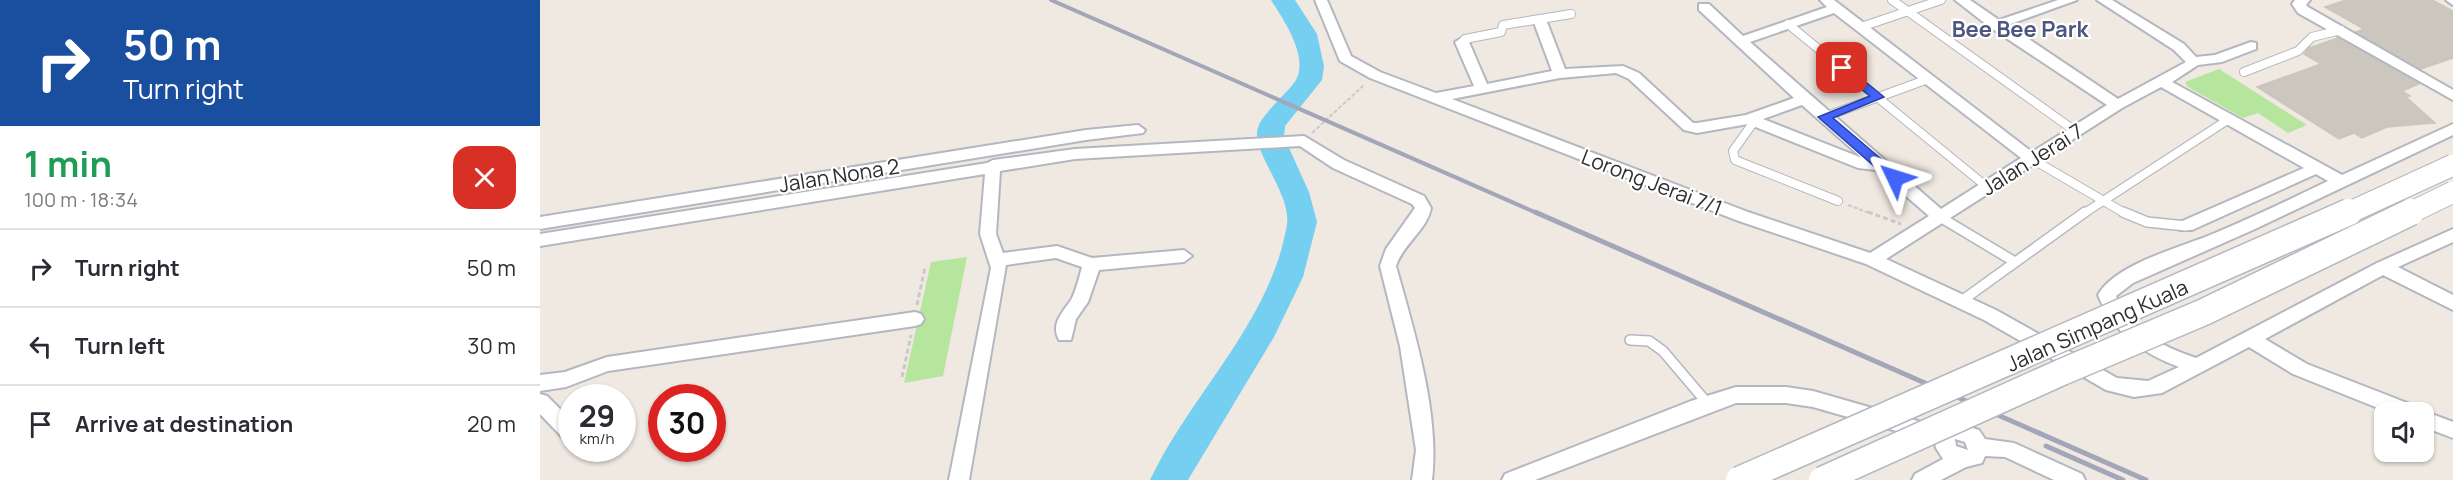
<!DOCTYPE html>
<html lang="en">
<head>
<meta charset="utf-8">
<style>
	:root { --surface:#fff; --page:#f7f7f7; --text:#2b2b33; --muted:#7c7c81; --line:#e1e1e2 }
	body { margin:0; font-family:Manrope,sans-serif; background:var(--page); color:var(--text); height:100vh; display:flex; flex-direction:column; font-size:22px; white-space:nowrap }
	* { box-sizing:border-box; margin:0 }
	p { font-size:20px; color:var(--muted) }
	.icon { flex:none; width:33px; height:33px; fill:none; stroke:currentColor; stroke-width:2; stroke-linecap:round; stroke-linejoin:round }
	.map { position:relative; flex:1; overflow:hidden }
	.details { display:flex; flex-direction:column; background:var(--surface); width:540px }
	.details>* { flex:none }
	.hud { background:#1a4fa0; color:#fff; overflow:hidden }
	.tools { position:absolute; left:1834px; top:402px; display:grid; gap:12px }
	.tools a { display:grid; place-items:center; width:60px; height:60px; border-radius:12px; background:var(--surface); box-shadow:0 2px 4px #0004; font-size:30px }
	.speed { position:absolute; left:18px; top:384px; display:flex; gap:12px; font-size:30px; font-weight:700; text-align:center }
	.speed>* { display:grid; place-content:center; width:78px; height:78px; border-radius:50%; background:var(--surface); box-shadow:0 2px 4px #0004; line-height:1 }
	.speed small { font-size:15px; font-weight:400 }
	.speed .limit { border:9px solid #d22; background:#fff; color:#111 }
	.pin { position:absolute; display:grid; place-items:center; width:51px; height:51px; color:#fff; margin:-26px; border-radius:12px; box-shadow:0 3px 9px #0006 }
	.me { position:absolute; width:66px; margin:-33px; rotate:311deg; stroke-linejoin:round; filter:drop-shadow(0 0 4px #0008) }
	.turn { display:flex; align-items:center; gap:21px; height:126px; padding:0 24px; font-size:27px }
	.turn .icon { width:78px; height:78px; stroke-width:2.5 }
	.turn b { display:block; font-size:42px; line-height:51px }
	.round { display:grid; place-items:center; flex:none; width:63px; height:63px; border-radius:18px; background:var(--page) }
	.overview { display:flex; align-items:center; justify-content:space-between; height:102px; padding:0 24px }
	h1 { font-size:36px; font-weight:700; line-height:45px; color:#1e9e55 }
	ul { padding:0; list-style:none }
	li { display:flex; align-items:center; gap:18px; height:78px; padding:0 24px; border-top:2px solid var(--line) }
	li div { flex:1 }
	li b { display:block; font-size:22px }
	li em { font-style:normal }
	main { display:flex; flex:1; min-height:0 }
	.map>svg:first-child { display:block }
	.green { fill:#b6e59e }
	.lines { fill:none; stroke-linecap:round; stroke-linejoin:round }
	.river { fill:#75cff0; fill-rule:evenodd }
	.building { fill:#cbc7bf; stroke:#cbc5ba; stroke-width:1.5 }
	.lane-far1-casing { stroke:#b4b7c1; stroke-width:10 }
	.lane-casing { stroke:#b4b7c1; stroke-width:12 }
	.street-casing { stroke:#b4b7c1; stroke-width:4 }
	.path-far1 { stroke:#c9c9c9; stroke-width:2; stroke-dasharray:4 2; stroke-linecap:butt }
	.path { stroke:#c9c9c9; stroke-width:3; stroke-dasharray:5 3; stroke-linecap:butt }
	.lane-far1 { stroke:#fff; stroke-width:8 }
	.lane { stroke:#fff; stroke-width:9 }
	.street { fill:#fff; fill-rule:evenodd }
	.rail-far1 { stroke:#a3a6b8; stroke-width:4 }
	.rail { stroke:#a3a6b8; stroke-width:5 }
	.secondary-bridge-far1-casing { stroke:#b4b7c1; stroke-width:23; stroke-linecap:butt }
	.secondary-bridge-casing { stroke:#b4b7c1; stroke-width:29; stroke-linecap:butt }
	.secondary-bridge-far1 { stroke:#fff; stroke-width:21 }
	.secondary-bridge { stroke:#fff; stroke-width:26 }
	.route { fill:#4264fb; stroke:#2b41a3; stroke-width:1.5 }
	.labels { text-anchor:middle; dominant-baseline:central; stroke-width:4.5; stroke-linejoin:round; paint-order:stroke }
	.street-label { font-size:21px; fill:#2e2e2e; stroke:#fff }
	.neighbourhood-label { font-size:22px; font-weight:bold; fill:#4d5680; stroke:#fff }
</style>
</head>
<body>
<main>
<section class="details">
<div class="hud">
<div class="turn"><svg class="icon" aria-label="right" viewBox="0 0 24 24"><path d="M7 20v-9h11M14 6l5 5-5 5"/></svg><div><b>50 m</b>Turn right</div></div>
</div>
<div class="overview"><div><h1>1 min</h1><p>100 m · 18:34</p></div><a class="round" style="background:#d93025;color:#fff"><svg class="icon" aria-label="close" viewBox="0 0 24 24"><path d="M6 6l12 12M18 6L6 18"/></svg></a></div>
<ul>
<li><svg class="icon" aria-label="right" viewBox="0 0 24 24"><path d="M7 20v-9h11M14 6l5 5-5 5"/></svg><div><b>Turn right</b></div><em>50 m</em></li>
<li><svg class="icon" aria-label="left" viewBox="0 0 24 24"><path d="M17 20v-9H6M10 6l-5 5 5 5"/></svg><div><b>Turn left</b></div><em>30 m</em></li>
<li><svg class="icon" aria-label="arrive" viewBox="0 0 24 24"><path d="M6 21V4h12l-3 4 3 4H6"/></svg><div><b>Arrive at destination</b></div><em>20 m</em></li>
</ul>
</section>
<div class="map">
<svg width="1913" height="480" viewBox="0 0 1913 480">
	<rect width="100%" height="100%" fill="#efe9e1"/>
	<!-- green -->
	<g class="green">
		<path d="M1679,69L1767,125L1748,133L1718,113L1703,118L1648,87L1645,82Z"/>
		<path d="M427,257L403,376L364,383L391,262Z"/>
	</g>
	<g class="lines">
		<!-- river -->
		<path class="river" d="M731,0H755L777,34L784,66L782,80L745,126L744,137L769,192L777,222L763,277L734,337L648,480H610C651,393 731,322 747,224C751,196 716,156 717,134C717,123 725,116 732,107C739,99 750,89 756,80C769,56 743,19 731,0Z"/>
	</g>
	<!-- building -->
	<g class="building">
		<path d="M1806,0H1892L1913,11V58L1881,69L1816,32L1824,29L1785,7Z"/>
		<path d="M1798,38L1879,84L1862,91L1870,96L1866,97L1895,123L1847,127L1822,138L1814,133L1799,139L1717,87L1781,64L1764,54L1769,48Z"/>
	</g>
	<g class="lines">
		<defs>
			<g id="lane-far1">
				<path d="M1352,0L1535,131"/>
				<path d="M1248,24L1447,187"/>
				<path d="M1321,27L1401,0"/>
				<path d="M922,42L925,39L961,32L963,25L1031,14"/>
				<path d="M1704,72L1758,51L1772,37L1801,30"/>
				<path d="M1284,117L1388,79"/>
				<path d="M1213,123L1193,151L1195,160L1298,201"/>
				<path d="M1492,159L1586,214"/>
				<path d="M1543,214L1689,119"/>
			</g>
			<g id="lane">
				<path d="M1583,212L1607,222L1646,226"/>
				<path d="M1400,217L1475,262"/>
				<path d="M1420,302L1545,212"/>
				<path d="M1090,340L1109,341L1123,351L1168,404"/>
			</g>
			<g id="street">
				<path d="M775,0H787L811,56L840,72L896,93L934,86L915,42L922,38L929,42L947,84L1012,71L993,20L1000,16L1005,17L1025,69L1083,66L1099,73L1153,123H1157L1206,115L1254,98L1159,10V4H1169L1203,36L1287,7L1280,0H1294L1492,152L1567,105L1451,28L1415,0H1430L1459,20L1518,0H1537L1468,25L1578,99L1646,62L1634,50L1557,0H1572L1644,44L1656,57L1675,55L1711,42L1716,43V49L1682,62L1658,65L1632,82L1802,175L1913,124V135L1715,229L1593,283L1576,296C1589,330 1623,347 1656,358L1837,263L1913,229V242L1858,267L1913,295V310L1843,275L1725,339L1767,364L1875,406L1877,412H1848L1753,374L1709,347L1622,393L1594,397L1566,390L1444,320L1326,264L1196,220L830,78L800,61ZM1294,13L1481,158L1401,209L1210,42ZM1076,73L1089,79L1144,130L1157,133L1208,124L1318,168L1336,170L1389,216L1330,253L1208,212L912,99L1020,78ZM1621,87L1764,168L1640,222L1638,226L1640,230H1652L1776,174L1788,181C1751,199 1713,217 1675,233C1643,247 1576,263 1558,295C1573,333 1602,353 1639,367L1608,381L1577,378L1456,310L1346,259L1582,108ZM1262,105L1322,158L1223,119Z"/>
				<path d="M1755,0H1770L1766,5L1768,7L1913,90V100L1758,13L1752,4Z"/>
				<path d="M1906,0H1913V5Z"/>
				<path d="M598,125L605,130L603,133L546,140L0,229V217L546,130Z"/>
				<path d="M764,136L804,160L884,196L891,208C887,230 863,244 856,266C874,331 900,413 892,480H872L876,450L860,346L840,266L846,249L875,208L872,204L793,168L760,146L535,159L460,171L456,234L463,253L517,246L552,258L644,250L652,256L644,262L559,270L548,302L536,319L531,340H519C510,324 523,312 531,300C536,291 539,278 542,267L516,258L466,265L429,480H409L451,268L440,234L445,174L0,246V234L447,163L453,160L535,149Z"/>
				<path d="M375,312L381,314L384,319L381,324L375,326L68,371L26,387L0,391V375L25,372L67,357Z"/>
				<path d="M1196,387H1246L1273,391L1388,424L1395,426L1397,431L1412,422L1439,430L1445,439L1474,443L1542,474L1545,480H1514L1465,457L1445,456L1442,463L1426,467L1401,480H1372L1375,474L1403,459L1396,448L1394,438L1388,440L1273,407L1246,403H1196L995,480H962L965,474L1151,401ZM1415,439L1425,442L1428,450L1416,446Z"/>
				<path d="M0,394L7,396L32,421V441L24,439L0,414Z"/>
				<path d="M1884,411L1913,422V438L1884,427V412H1879Z"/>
			</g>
		</defs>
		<!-- lane-far1 casing -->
		<use href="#lane-far1" class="lane-far1-casing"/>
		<!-- lane casing -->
		<use href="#lane" class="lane-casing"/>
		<!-- street casing -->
		<use href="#street" class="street-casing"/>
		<!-- path-far1 -->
		<g class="path-far1">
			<path d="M772,133L824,85"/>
			<path d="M1308,205L1332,214"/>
		</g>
		<!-- path -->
		<g class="path">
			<path d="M1328,212L1361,224"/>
			<path d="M377,305L385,267"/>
			<path d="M362,377L371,335"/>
		</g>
		<!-- lane-far1 -->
		<use href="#lane-far1" class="lane-far1"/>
		<!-- lane -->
		<use href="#lane" class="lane"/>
		<!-- street -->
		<use href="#street" class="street"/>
		<!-- rail-far1 -->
		<path class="rail-far1" d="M511,0L999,214"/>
		<!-- rail -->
		<g class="rail">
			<path d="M995,212L1606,480"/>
			<path d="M1506,446L1583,480"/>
		</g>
		<defs>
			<g id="secondary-bridge-far1">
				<path d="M1806,214L1913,165"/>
				<path d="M1868,214L1913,192"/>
			</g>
			<g id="secondary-bridge">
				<path d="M1199,480L1809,212"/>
				<path d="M1282,480L1522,372L1664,312L1871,212"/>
			</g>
		</defs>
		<!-- secondary-bridge-far1 casing -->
		<use href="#secondary-bridge-far1" class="secondary-bridge-far1-casing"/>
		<!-- secondary-bridge casing -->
		<use href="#secondary-bridge" class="secondary-bridge-casing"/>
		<!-- secondary-bridge-far1 -->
		<use href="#secondary-bridge-far1" class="secondary-bridge-far1"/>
		<!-- secondary-bridge -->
		<use href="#secondary-bridge" class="secondary-bridge"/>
	</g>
	<!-- route -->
	<path class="route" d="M1298,66H1306L1344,97L1293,118L1360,175V181H1351L1278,117L1330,96L1298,71Z"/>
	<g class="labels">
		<!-- street labels -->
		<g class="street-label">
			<text transform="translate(1492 159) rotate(-32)">Jalan Jerai 7</text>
			<text transform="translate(299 175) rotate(-9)">Jalan Nona 2</text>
			<text transform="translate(1112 182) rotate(21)">Lorong Jerai 7/1</text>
			<text transform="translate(1557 325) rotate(-24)">Jalan Simpang Kuala</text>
		</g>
		<!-- neighbourhood labels -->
		<g class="neighbourhood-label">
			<text x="1480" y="29">Bee Bee Park</text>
		</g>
	</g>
</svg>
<div class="tools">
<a><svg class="icon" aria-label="sound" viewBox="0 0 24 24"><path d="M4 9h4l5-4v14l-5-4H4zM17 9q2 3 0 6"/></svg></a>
</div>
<div class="speed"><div>29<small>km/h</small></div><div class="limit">30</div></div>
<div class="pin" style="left:1302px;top:68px;background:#d93025"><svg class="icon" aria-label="arrive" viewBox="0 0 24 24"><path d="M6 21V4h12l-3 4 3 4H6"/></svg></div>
<svg class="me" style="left:1355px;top:178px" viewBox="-20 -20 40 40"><path d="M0-17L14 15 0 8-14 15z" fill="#4264fb" stroke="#fff" stroke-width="4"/></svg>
</div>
</main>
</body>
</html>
